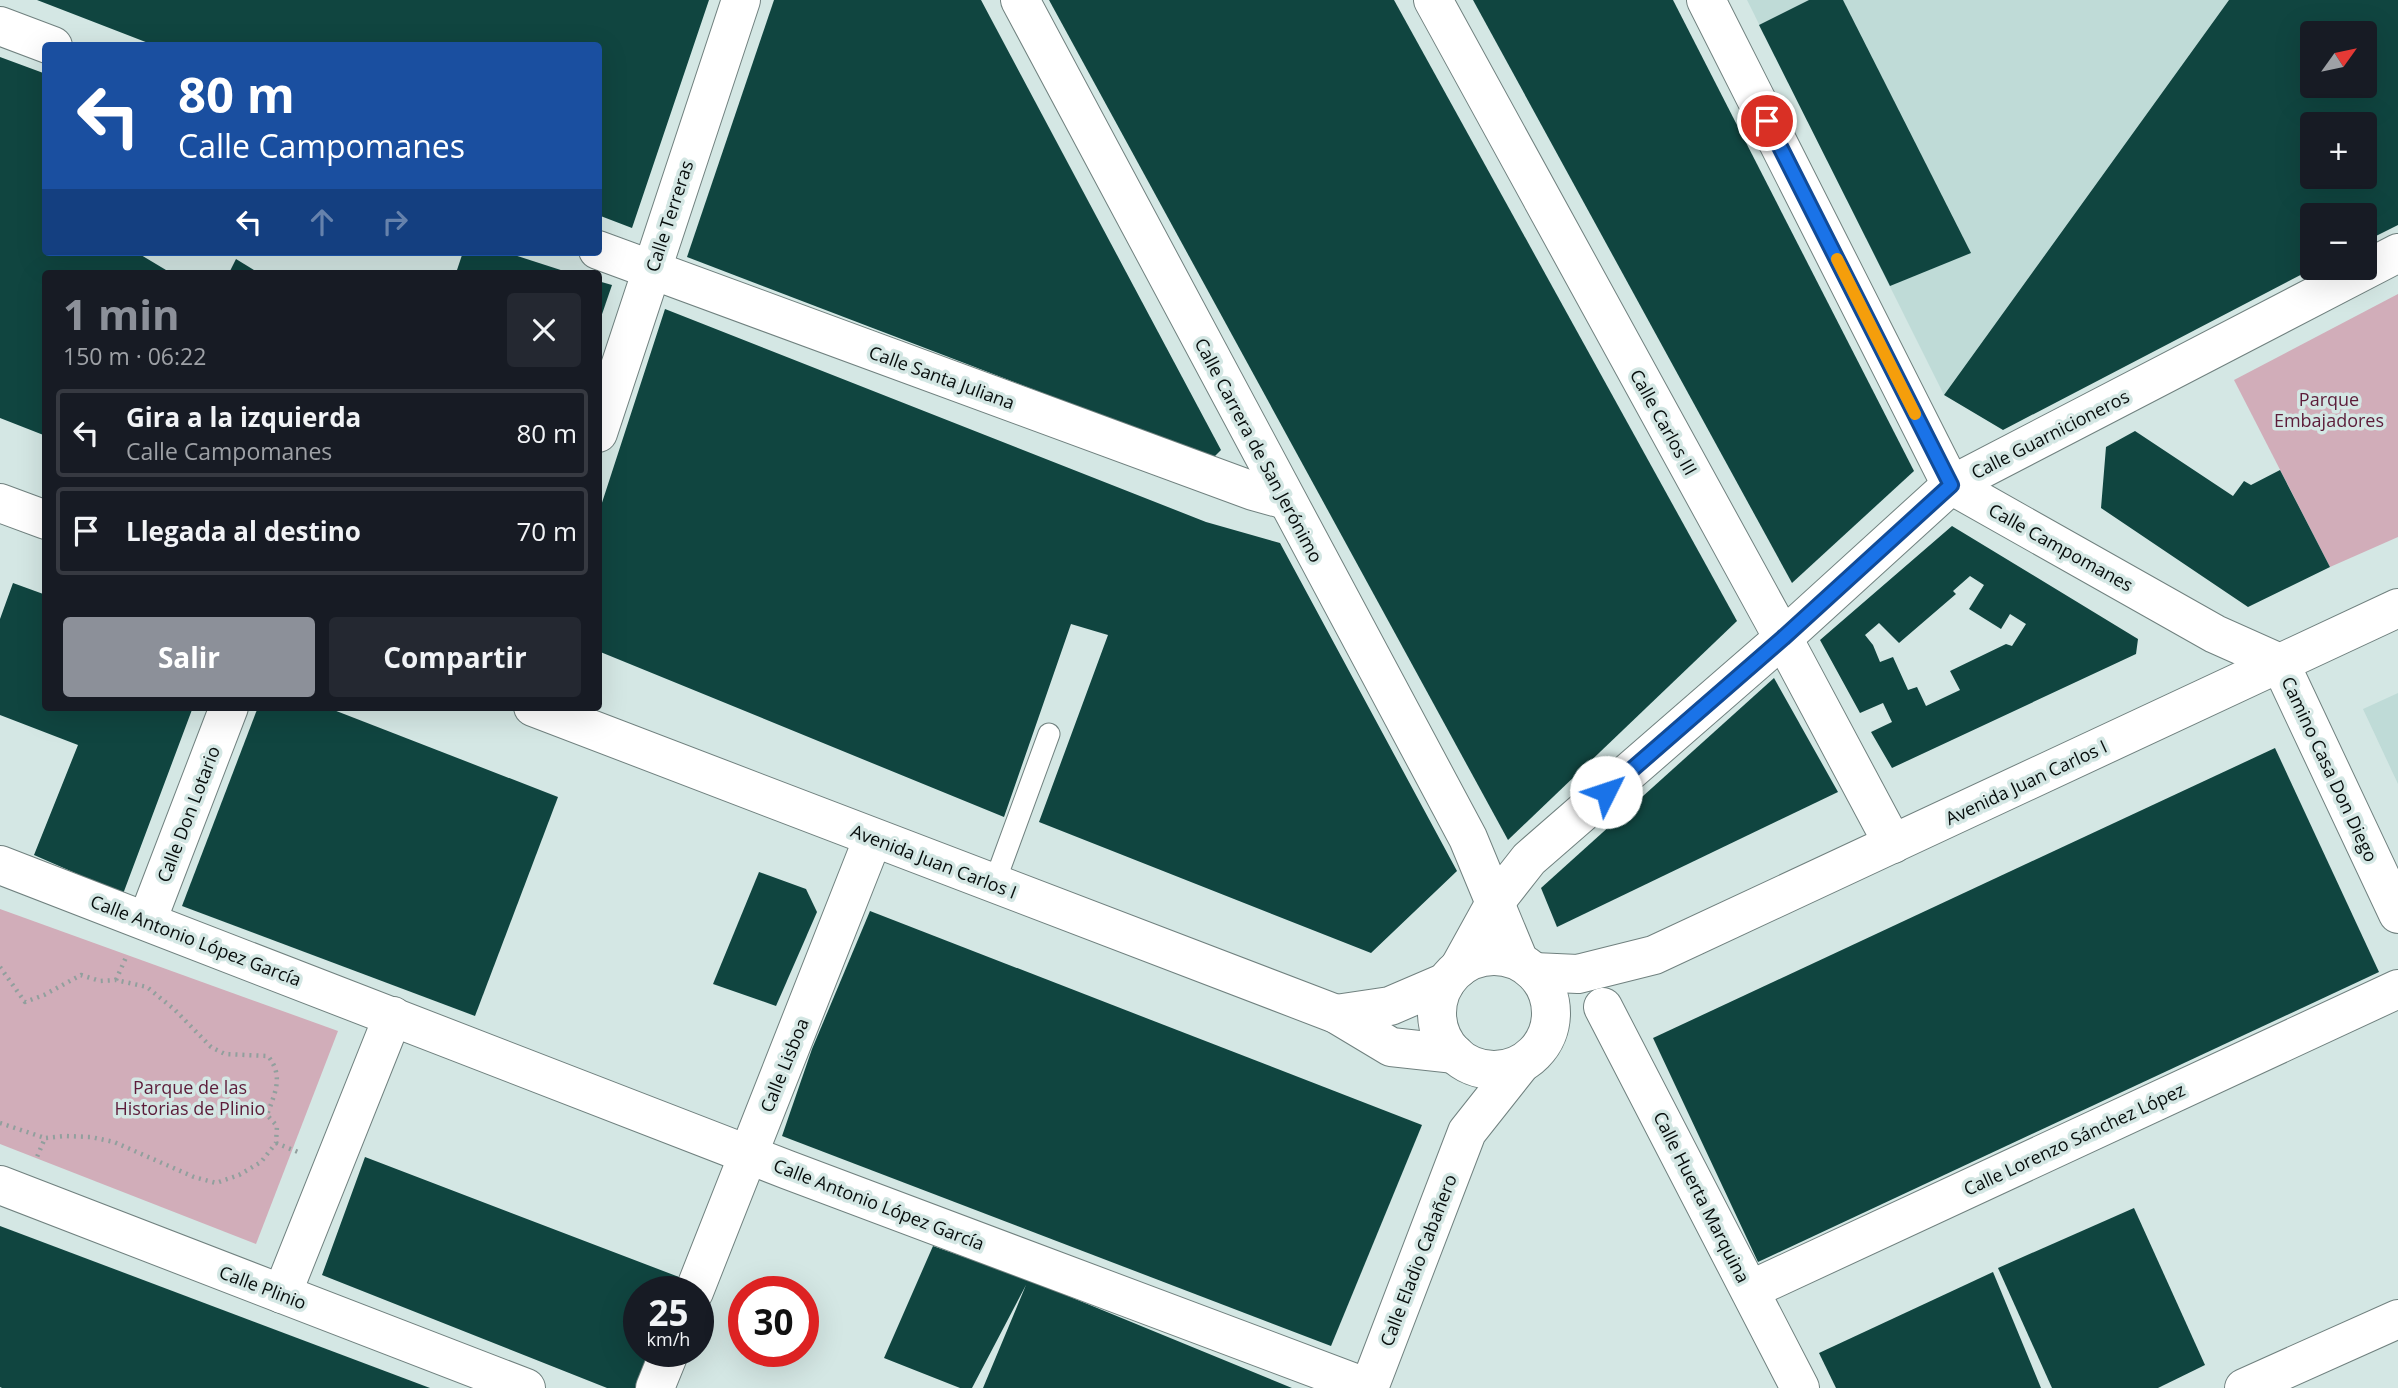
<!DOCTYPE html>
<html lang="es">
<head>
<meta charset="utf-8">
<style>
	:root { --surface:#171b24; --page:#242831; --text:#f1f3f6; --muted:#9ea1a6; --line:#363941; --accent:#8c9099 }
	body { margin:0; font-family:"Open Sans",sans-serif; background:var(--page); color:var(--text); height:100vh; display:flex; flex-direction:column; font-size:26px; white-space:nowrap }
	* { box-sizing:border-box; margin:0 }
	p { font-size:23px; color:var(--muted) }
	.icon { flex:none; width:38px; height:38px; fill:none; stroke:currentColor; stroke-width:2; stroke-linecap:round; stroke-linejoin:round }
	.map { position:relative; flex:1; overflow:hidden }
	.details { position:absolute; left:42px; top:270px; width:560px; height:441px; display:flex; flex-direction:column; background:var(--surface); border-radius:7px; box-shadow:0 7px 28px #0002 }
	.details>* { flex:none }
	.guide { position:absolute; left:42px; top:42px; width:560px; height:214px; border-radius:7px; box-shadow:0 7px 28px #0002; background:#1a4fa0; color:#fff; overflow:hidden }
	.needle { width:46px; rotate:57deg }
	.buttons { position:absolute; left:2300px; top:21px; display:grid; gap:14px }
	.buttons a { display:grid; place-items:center; width:77px; height:77px; border-radius:7px; background:var(--surface); box-shadow:0 7px 28px #0002; font-size:35px }
	.speed { position:absolute; left:623px; top:1276px; display:flex; gap:14px; font-size:35px; font-weight:700; text-align:center }
	.speed>* { display:grid; place-content:center; width:91px; height:91px; border-radius:50%; background:var(--surface); box-shadow:0 7px 28px #0002; line-height:1 }
	.speed small { font-size:18px; font-weight:400 }
	.speed .limit { border:10px solid #d22; background:#fff; color:#111 }
	.pin { position:absolute; display:grid; place-items:center; width:60px; height:60px; color:#fff; margin:-30px; border:4px solid #fff; border-radius:50%; box-shadow:0 2px 7px #0007 }
	.me { position:absolute; width:77px; margin:-38px; rotate:49deg; stroke-linejoin:round; filter:drop-shadow(0 0 5px #0008) }
	.turn { display:flex; align-items:center; gap:24px; height:147px; padding:0 21px; font-size:32px }
	.turn .icon { width:91px; height:91px; stroke-width:2.5 }
	.turn b { display:block; font-size:49px; line-height:60px }
	.lanes { display:flex; align-items:center; height:66px; padding:0 21px; background:#0003; justify-content:center; gap:35px; direction:ltr }
	.lanes .off { opacity:.35 }
	.round { display:grid; place-items:center; flex:none; width:74px; height:74px; border-radius:7px; background:var(--page) }
	.head { display:flex; align-items:center; justify-content:space-between; height:119px; padding:0 21px }
	h1 { font-size:42px; font-weight:700; line-height:52px; color:var(--accent) }
	.cta { display:flex; gap:14px; margin-top:auto; padding:14px 21px }
	.cta a { flex:1; height:80px; border-radius:7px; background:var(--accent); color:#fff; font-size:28px; font-weight:700; line-height:80px; text-align:center }
	.cta a+a { background:var(--page); color:var(--text) }
	ul { padding:0; list-style:none }
	li { display:flex; align-items:center; gap:21px; height:88px; margin:0 14px 10px; padding:0 7px; border:4px solid var(--line); border-radius:7px }
	li div { flex:1 }
	li b { display:block; font-size:26px }
	li em { font-style:normal }
	.map>svg:first-child { display:block }
	.built { fill:#bfdbd7 }
	.green { fill:#d1adb9 }
	.building { fill:#104540; fill-rule:evenodd }
	.lines { fill:none; stroke-linecap:round; stroke-linejoin:round }
	.lane-casing { stroke:#70817f; stroke-width:23 }
	.street-casing { stroke:#70817f; stroke-width:40 }
	.path { stroke:#919f9d; stroke-width:4.5; stroke-dasharray:2 5; stroke-linecap:butt }
	.lane { stroke:#fff; stroke-width:21 }
	.street { stroke:#fff; stroke-width:38 }
	.route-casing { stroke:#114b97; stroke-width:18 }
	.route { stroke:#1a73e8; stroke-width:12 }
	.slow { stroke:#f59e0b; stroke-width:12 }
	.labels { text-anchor:middle; dominant-baseline:central; stroke-width:7; stroke-linejoin:round; paint-order:stroke }
	.street-label { font-size:18px; fill:#070d0c; stroke:#d4e7e4 }
	.park-label { font-size:18px; fill:#5c1c39; stroke:#d4e7e4 }
</style>
</head>
<body>
<div class="map">
<svg width="2398" height="1388" viewBox="0 0 2398 1388">
	<rect width="100%" height="100%" fill="#d4e7e4"/>
	<!-- built -->
	<g class="built">
		<path d="M1747,0H2229L1944,395Z"/>
		<path d="M2398,693V784L2363,709Z"/>
	</g>
	<!-- green -->
	<g class="green">
		<path d="M2398,294V537L2330,567L2234,380Z"/>
		<path d="M0,909L338,1031L256,1244L0,1144Z"/>
	</g>
	<!-- building -->
	<g class="building">
		<path d="M37,0H709L632,228L598,215V46H156Z"/>
		<path d="M774,0H981L1221,450L1213,458L687,257Z"/>
		<path d="M1049,0H1394L1737,621L1508,840Z"/>
		<path d="M1473,0H1673L1914,471L1792,583Z"/>
		<path d="M1809,0H1843L1971,253L1890,286L1759,25Z"/>
		<path d="M2229,0H2398V225L2364,242V215H2312V269L2003,430L1944,395ZM2312,33H2364V86H2312ZM2312,124H2364V177H2312Z"/>
		<path d="M0,57L46,74V252H136L171,273H46V436L0,418Z"/>
		<path d="M463,252H505L570,273H456Z"/>
		<path d="M236,259L259,273H229Z"/>
		<path d="M598,281L612,285L599,323H598Z"/>
		<path d="M665,309L1206,522L1280,543L1457,871L1371,953L1039,822L1108,635L1071,624L1004,817L598,651V515Z"/>
		<path d="M2135,431L2233,496L2244,481L2251,485L2280,470L2330,567L2248,607L2101,508L2106,447Z"/>
		<path d="M1952,526L2138,639L2136,654L1892,768L1871,732L1892,722L1883,703L1860,713L1820,640ZM1970,576L1984,585L1969,609L2001,629L2010,614L2026,624L2012,646L2006,644L1950,671L1960,690L1926,706L1917,687L1908,690L1893,657L1880,662L1873,645L1865,635L1879,623L1899,643L1956,594L1953,591Z"/>
		<path d="M13,583L46,595V707H193L123,894L34,855L78,745L0,715V619Z"/>
		<path d="M1774,678L1838,792L1557,927L1541,888Z"/>
		<path d="M258,707H326L558,797L475,1016L182,906Z"/>
		<path d="M2275,748L2379,972L1758,1262L1653,1038Z"/>
		<path d="M759,872L806,889L817,912L776,1006L713,984Z"/>
		<path d="M870,911L1422,1125L1331,1346L782,1136L812,1049Z"/>
		<path d="M365,1157L679,1277L673,1292H639V1351H651L637,1388H607L322,1275Z"/>
		<path d="M2134,1208L2205,1365L2158,1388H2052L1998,1268Z"/>
		<path d="M0,1226L430,1388H2L0,1387Z"/>
		<path d="M933,1246L1029,1280L1292,1388H983L1026,1285L972,1388H960L884,1358Z"/>
		<path d="M1993,1272L2041,1388H1836L1819,1353Z"/>
	</g>
	<g class="lines">
		<defs>
			<path id="lane" d="M994,884L1049,734"/>
			<g id="street">
				<path d="M1020,0L1468,838L1519,961"/>
				<path d="M1433,0L1783,638L1893,844"/>
				<path d="M1706,0L1951,485L2215,634L2280,663L2398,914"/>
				<path d="M0,26L53,46"/>
				<path d="M598,250L1253,491L1286,500"/>
				<path d="M598,433L741,0"/>
				<path d="M0,503L46,520"/>
				<path d="M533,707L1336,1014L1391,1047L1455,1054"/>
				<path d="M0,865L788,1170L1368,1388"/>
				<path d="M147,921L229,707"/>
				<circle cx="1494" cy="1013" r="57"/>
				<path d="M1459,968L1496,901L1529,859L1783,638L1951,485L2398,253"/>
				<path d="M1534,972L1578,974L1654,955L2398,608"/>
				<path d="M1603,1007L1800,1388"/>
				<path d="M1336,1014L1390,1006L1446,982"/>
				<path d="M0,1185L526,1388"/>
				<path d="M1750,1290L2398,989"/>
				<path d="M694,1292L873,838"/>
				<path d="M282,1294L393,1016"/>
				<path d="M655,1388L670,1351"/>
				<path d="M1369,1388L1467,1132L1520,1065"/>
				<path d="M2244,1388L2398,1319"/>
			</g>
		</defs>
		<!-- lane casing -->
		<use href="#lane" class="lane-casing"/>
		<!-- street casing -->
		<use href="#street" class="street-casing"/>
		<!-- path -->
		<g class="path">
			<path d="M0,967L25,1002L44,995L81,975L100,981L116,980L147,987L175,1010L211,1047L225,1054L268,1056C284,1076 275,1093 267,1115L277,1126L276,1143L261,1162L239,1175L216,1183L194,1177L114,1142L91,1137L65,1136L45,1138L37,1157"/>
			<path d="M116,980L127,955"/>
			<path d="M0,1123L45,1138"/>
			<path d="M276,1143L298,1152"/>
		</g>
		<!-- lane -->
		<use href="#lane" class="lane"/>
		<!-- street -->
		<use href="#street" class="street"/>
	</g>
	<g class="lines">
		<defs>
			<path id="route" d="M1606,792L1783,638L1951,485L1767,121"/>
		</defs>
		<!-- route casing -->
		<use href="#route" class="route-casing"/>
		<!-- route -->
		<use href="#route" class="route"/>
		<!-- slow -->
		<path class="slow" d="M1837,259L1915,414"/>
	</g>
	<g class="labels">
		<!-- street labels -->
		<g class="street-label">
			<text transform="translate(669 216) rotate(-72)">Calle Terreras</text>
			<text transform="translate(942 377) rotate(20)">Calle Santa Juliana</text>
			<text transform="translate(1664 422) rotate(61)">Calle Carlos III</text>
			<text transform="translate(2050 434) rotate(-27)">Calle Guarnicioneros</text>
			<text transform="translate(1259 450) rotate(62)">Calle Carrera de San Jerónimo</text>
			<text transform="translate(2061 547) rotate(29)">Calle Campomanes</text>
			<text transform="translate(2330 769) rotate(65)">Camino Casa Don Diego</text>
			<text transform="translate(2026 782) rotate(-25)">Avenida Juan Carlos I</text>
			<text transform="translate(188 814) rotate(-69)">Calle Don Lotario</text>
			<text transform="translate(934 861) rotate(21)">Avenida Juan Carlos I</text>
			<text transform="translate(196 940) rotate(21)">Calle Antonio López García</text>
			<text transform="translate(784 1065) rotate(-68)">Calle Lisboa</text>
			<text transform="translate(2074 1139) rotate(-25)">Calle Lorenzo Sánchez López</text>
			<text transform="translate(1702 1197) rotate(63)">Calle Huerta Marquina</text>
			<text transform="translate(879 1204) rotate(21)">Calle Antonio López García</text>
			<text transform="translate(1418 1260) rotate(-69)">Calle Eladio Cabañero</text>
			<text transform="translate(263 1287) rotate(21)">Calle Plinio</text>
		</g>
		<!-- park labels -->
		<g class="park-label">
			<text x="2329" y="399">Parque<tspan x="2329" dy="21">Embajadores</tspan></text>
			<text x="190" y="1087">Parque de las<tspan x="190" dy="21">Historias de Plinio</tspan></text>
		</g>
	</g>
</svg>
<div class="buttons">
<a><svg class="needle" viewBox="-14 -14 28 28"><path d="M0-13l5 13h-10z" fill="#e53935"/><path d="M0 13l5-13h-10z" fill="#9ea1a6"/></svg></a>
<a>+</a>
<a>−</a>
</div>
<div class="speed"><div>25<small>km/h</small></div><div class="limit">30</div></div>
<div class="pin" style="left:1767px;top:121px;background:#d93025"><svg class="icon" aria-label="arrive" viewBox="0 0 24 24"><path d="M6 21V4h12l-3 4 3 4H6"/></svg></div>
<svg class="me" style="left:1606px;top:792px" viewBox="-20 -20 40 40"><circle r="19" fill="#fff"/><path d="M0-13L10 11 0 6-10 11z" fill="#1a73e8"/></svg>
<div class="guide">
<div class="turn"><svg class="icon" aria-label="left" viewBox="0 0 24 24"><path d="M17 20v-9H6M10 6l-5 5 5 5"/></svg><div><b>80 m</b>Calle Campomanes</div></div>
<div class="lanes"><svg class="icon" aria-label="left" viewBox="0 0 24 24"><path d="M17 20v-9H6M10 6l-5 5 5 5"/></svg><svg class="icon off" aria-label="ahead" viewBox="0 0 24 24"><path d="M12 20V5M6 11l6-6 6 6"/></svg><svg class="icon off" aria-label="right" viewBox="0 0 24 24"><path d="M7 20v-9h11M14 6l5 5-5 5"/></svg></div>
</div>
<section class="details">
<div class="head"><div><h1>1 min</h1><p>150 m · 06:22</p></div><a class="round"><svg class="icon" aria-label="close" viewBox="0 0 24 24"><path d="M6 6l12 12M18 6L6 18"/></svg></a></div>
<ul>
<li><svg class="icon" aria-label="left" viewBox="0 0 24 24"><path d="M17 20v-9H6M10 6l-5 5 5 5"/></svg><div><b>Gira a la izquierda</b><p>Calle Campomanes</p></div><em>80 m</em></li>
<li><svg class="icon" aria-label="arrive" viewBox="0 0 24 24"><path d="M6 21V4h12l-3 4 3 4H6"/></svg><div><b>Llegada al destino</b></div><em>70 m</em></li>
</ul>
<div class="cta"><a>Salir</a><a>Compartir</a></div>
</section>
</div>
</body>
</html>
